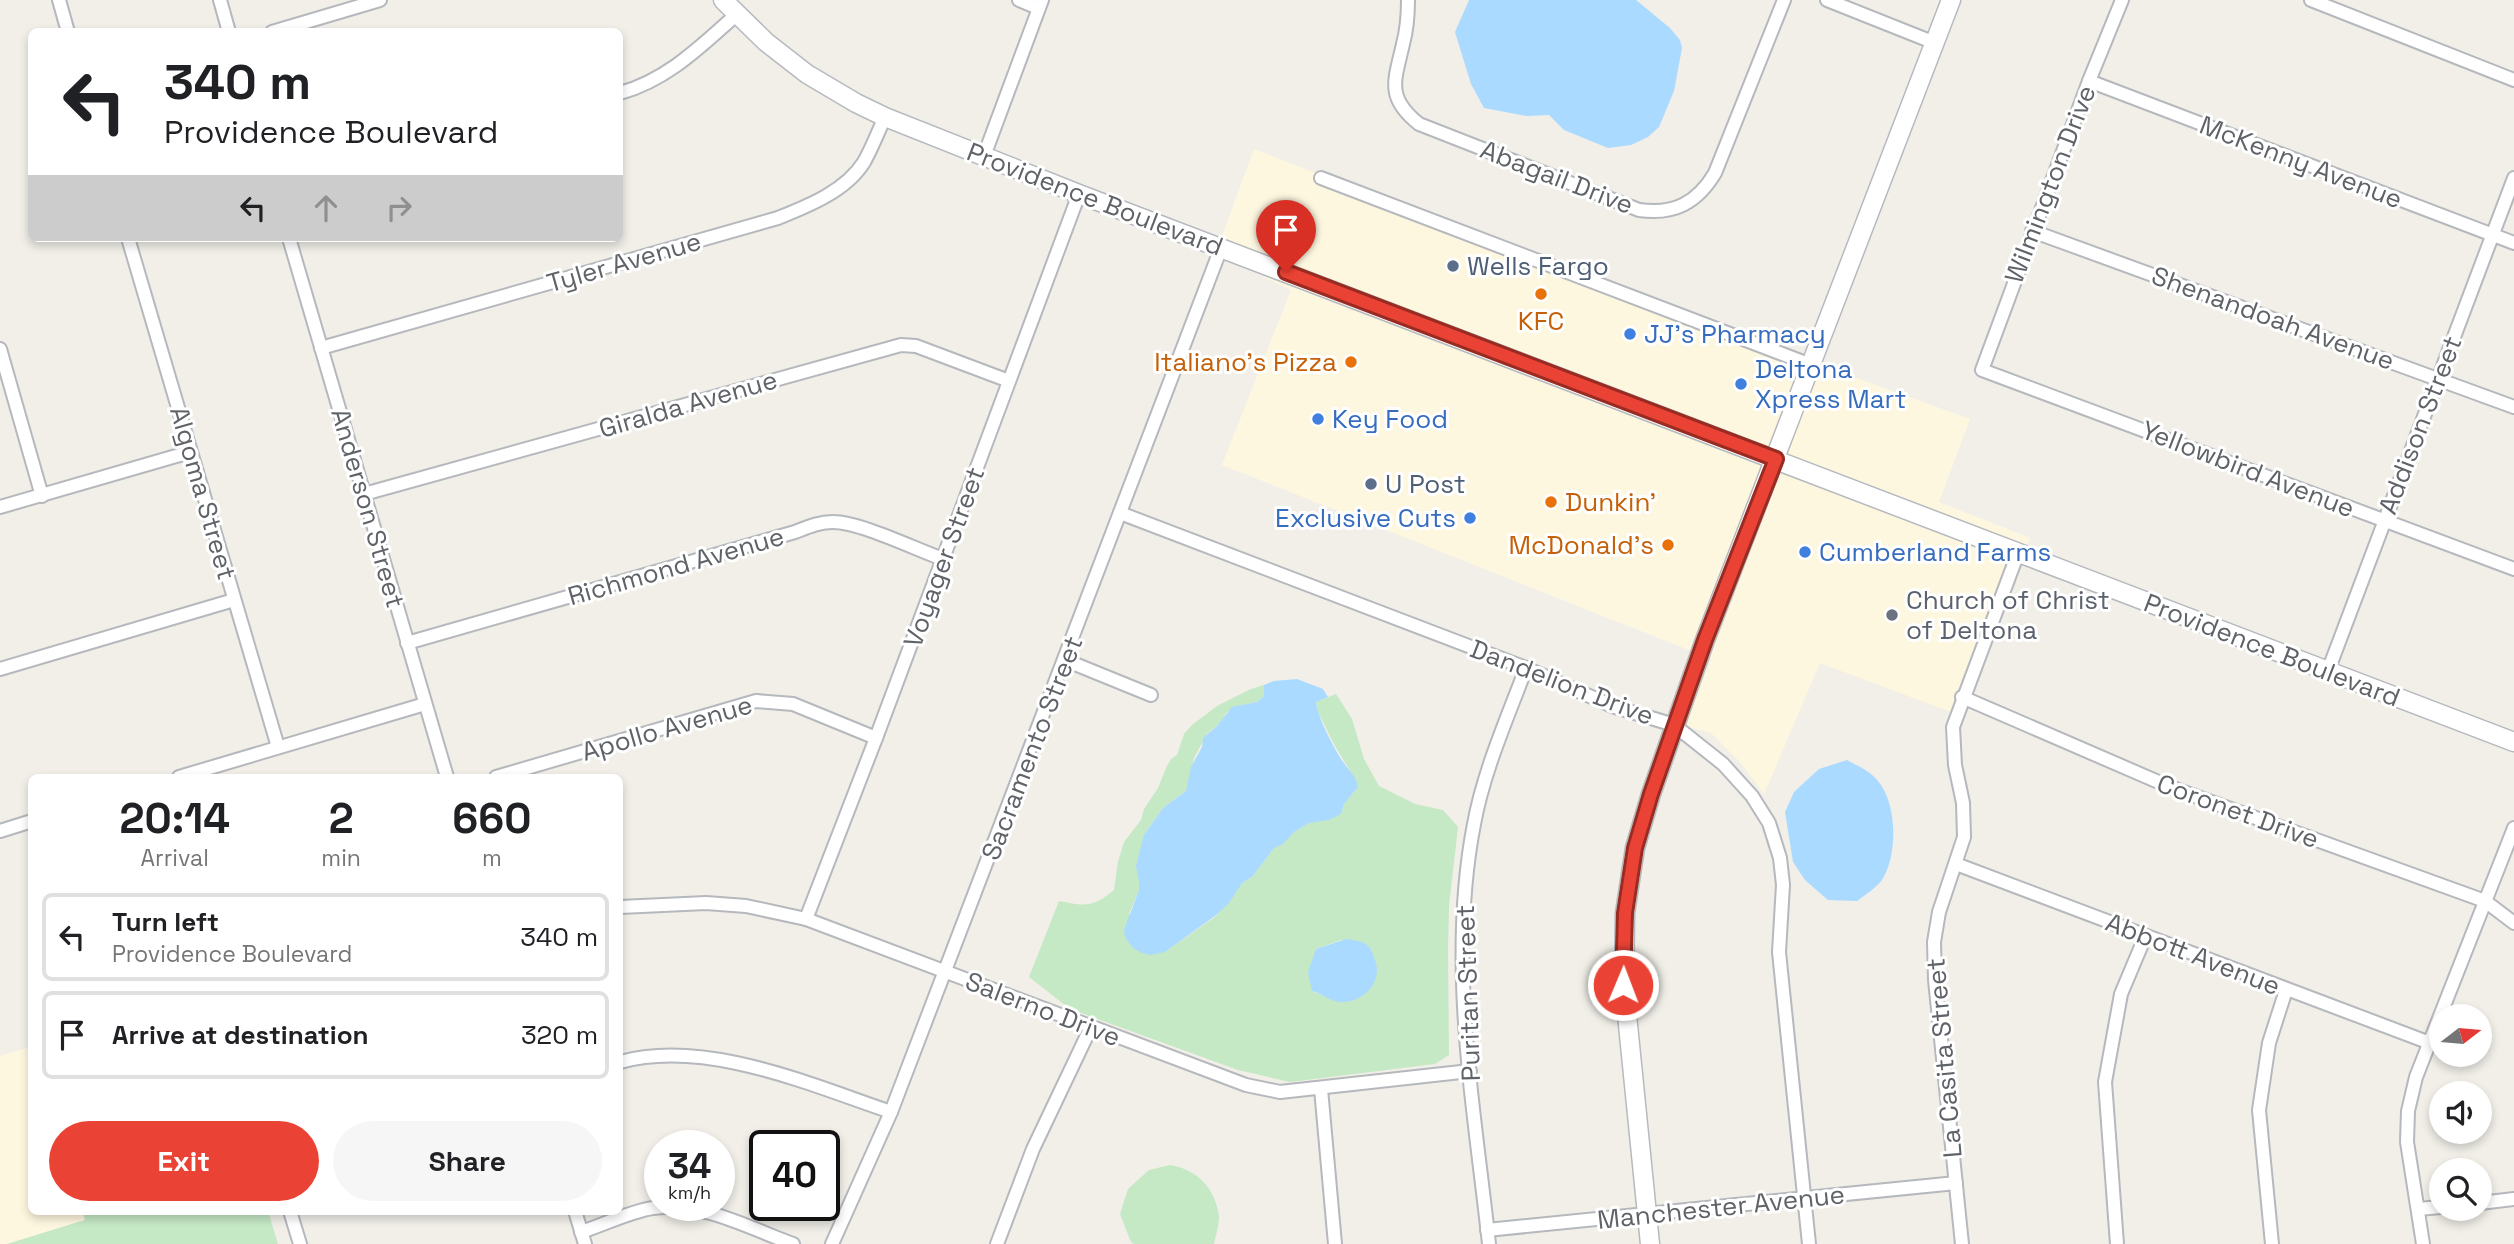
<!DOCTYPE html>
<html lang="en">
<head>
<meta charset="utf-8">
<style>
	:root { --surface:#fff; --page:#f6f6f6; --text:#202124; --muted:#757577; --line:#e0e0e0; --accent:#ea4335 }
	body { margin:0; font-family:"Space Grotesk",sans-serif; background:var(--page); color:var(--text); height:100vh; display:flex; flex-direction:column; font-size:26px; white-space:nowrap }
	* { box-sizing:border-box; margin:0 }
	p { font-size:23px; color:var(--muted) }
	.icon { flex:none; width:38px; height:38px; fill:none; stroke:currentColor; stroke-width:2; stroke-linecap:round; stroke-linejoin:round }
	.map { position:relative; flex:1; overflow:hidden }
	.sheet { position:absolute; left:28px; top:774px; width:595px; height:441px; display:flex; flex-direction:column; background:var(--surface); border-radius:10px; box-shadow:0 4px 10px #0003 }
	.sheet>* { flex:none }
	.hud { position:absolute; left:28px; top:28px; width:595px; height:214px; border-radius:10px; box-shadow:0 4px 10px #0003; background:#fff; color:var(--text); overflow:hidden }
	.needle { width:46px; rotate:74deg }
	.tools { position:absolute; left:2429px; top:1004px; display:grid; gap:14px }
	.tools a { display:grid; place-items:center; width:63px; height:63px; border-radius:50%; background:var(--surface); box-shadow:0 4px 10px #0003; font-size:35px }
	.speed { position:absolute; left:644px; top:1130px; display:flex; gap:14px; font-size:35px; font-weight:700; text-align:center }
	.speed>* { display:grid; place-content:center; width:91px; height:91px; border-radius:50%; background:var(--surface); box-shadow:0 4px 10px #0003; line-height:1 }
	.speed small { font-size:18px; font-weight:400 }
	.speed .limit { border:4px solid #111; border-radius:10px; background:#fff; color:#111 }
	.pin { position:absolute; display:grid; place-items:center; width:60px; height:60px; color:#fff; margin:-72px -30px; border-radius:50% 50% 50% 0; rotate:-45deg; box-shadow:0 0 7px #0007 }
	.pin .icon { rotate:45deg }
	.me { position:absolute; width:77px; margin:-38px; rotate:1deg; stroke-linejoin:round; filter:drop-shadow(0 0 5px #0008) }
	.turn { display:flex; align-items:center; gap:24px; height:147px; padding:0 21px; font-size:32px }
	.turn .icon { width:91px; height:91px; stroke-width:2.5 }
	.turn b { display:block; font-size:49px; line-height:60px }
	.lanes { display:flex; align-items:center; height:66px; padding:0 21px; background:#0003; justify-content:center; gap:35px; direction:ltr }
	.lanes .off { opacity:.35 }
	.eta { display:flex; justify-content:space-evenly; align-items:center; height:119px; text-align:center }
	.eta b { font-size:42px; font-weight:600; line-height:49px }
	.primary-button { display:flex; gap:14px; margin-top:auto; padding:14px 21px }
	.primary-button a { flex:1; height:80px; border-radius:42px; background:var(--accent); color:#fff; font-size:28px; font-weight:600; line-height:80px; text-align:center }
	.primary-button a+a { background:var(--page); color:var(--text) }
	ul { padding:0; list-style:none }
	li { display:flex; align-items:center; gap:21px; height:88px; margin:0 14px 10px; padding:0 7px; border:4px solid var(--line); border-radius:10px }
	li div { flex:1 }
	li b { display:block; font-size:26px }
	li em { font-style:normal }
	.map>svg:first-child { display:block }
	.commercial { fill:#fef7e0 }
	.green { fill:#c5e8c5; fill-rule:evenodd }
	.water { fill:#aadaff }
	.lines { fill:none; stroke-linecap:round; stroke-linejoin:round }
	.street-casing { stroke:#b5b8bc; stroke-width:16 }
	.secondary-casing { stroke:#b6babf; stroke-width:21 }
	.street { stroke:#fff; stroke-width:12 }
	.secondary { stroke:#fff; stroke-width:18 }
	.route-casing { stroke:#982c22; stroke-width:18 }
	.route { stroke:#ea4335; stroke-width:12 }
	.service-dot { fill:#5c6f8a; stroke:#fff; stroke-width:2.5 }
	.food-dot { fill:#e8710a; stroke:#fff; stroke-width:2.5 }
	.shop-dot { fill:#3f7fe0; stroke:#fff; stroke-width:2.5 }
	.worship-dot { fill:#6b7280; stroke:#fff; stroke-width:2.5 }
	.labels { text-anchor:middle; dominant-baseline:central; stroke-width:6; stroke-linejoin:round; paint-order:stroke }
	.street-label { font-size:26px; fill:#5f6368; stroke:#fff }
	.service-label { font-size:26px; fill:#4e5e75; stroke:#fff; text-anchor:start }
	.food-label { font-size:26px; fill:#c56008; stroke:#fff; text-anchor:end }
	.shop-label { font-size:26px; fill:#366cbe; stroke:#fff; text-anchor:start }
	.worship-label { font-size:26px; fill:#5b616d; stroke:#fff; text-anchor:start }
</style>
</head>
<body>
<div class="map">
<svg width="2514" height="1244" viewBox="0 0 2514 1244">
	<rect width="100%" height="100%" fill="#f1efe8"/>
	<!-- commercial -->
	<g class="commercial">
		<path d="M1254,149L1316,173L1313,181L1803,368L1772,452L1220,241Z"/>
		<path d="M1224,257L1768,462L1694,652L1222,465L1291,290Z"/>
		<path d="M1818,364L1970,419L1939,502L2030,538L2026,550L1784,456Z"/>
		<path d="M1779,467L2010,556L1954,700L1951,712L1820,663L1764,794L1741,763L1711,733L1685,726L1711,659L1706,657Z"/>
		<path d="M30,1047L32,1211H82L85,1220L7,1244H0V1056Z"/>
	</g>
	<!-- green -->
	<g class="green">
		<path d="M1264,685V696L1257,702L1242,705L1226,713L1222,721L1207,734L1194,758L1186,791L1163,808L1144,835L1139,890L1129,914L1165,952L1215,917L1242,883L1252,877L1274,848L1283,843L1294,832L1309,823L1341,814L1344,804L1358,787C1349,766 1335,749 1326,728C1322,718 1317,714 1316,702L1336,694L1352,719L1364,759L1379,786L1415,804L1443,810L1458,827L1449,906L1448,950L1449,1055L1435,1064L1290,1082L1238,1070L1070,1009L1029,977L1059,901C1085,906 1093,908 1114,890L1118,862L1124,842L1141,820L1144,809L1158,788L1166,768L1171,759L1177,755L1184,734L1192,725L1217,706L1251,689ZM1341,940C1354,941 1363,941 1372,951L1326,997L1312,991L1316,949Z"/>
		<path d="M1170,1165C1197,1169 1216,1189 1219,1217C1219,1225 1216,1235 1214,1244H1134L1131,1242L1120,1214L1128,1189L1149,1170Z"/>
		<path d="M82,1211H268L278,1244H7L85,1220Z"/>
	</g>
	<!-- water -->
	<g class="water">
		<path d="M1469,0H1636L1670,28L1680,40L1682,48L1674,91L1659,127L1648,137L1631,145L1608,148L1564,130L1549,115L1526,116L1484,108L1471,84L1455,32Z"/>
		<path d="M1297,679L1323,689L1328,697L1316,702C1317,716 1335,751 1344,763C1350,772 1356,776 1358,787L1344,804L1341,814L1329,820L1309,823L1294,832L1283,844L1274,848L1252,877L1242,883L1229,903L1215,916L1165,952L1150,955L1142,953L1133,948L1125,937L1124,930L1139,890V881L1136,866L1144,835L1163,808L1186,791L1191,767L1202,747L1203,738L1217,726L1232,707L1257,702L1264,696V685L1274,681Z"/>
		<path d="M1847,760C1855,765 1864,768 1871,774C1898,795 1899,853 1882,880C1876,888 1865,895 1857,901L1828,900L1805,880L1793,862L1785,812L1794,792L1819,769Z"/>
		<path d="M1346,939C1353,940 1362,941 1367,945C1372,949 1373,955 1375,960C1383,981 1365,1001 1344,1002C1332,1003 1323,994 1312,991L1308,972L1316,949Z"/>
	</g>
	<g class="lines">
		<defs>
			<g id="street">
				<path d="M59,0L68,32"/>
				<path d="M220,0L229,32"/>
				<path d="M1019,0L1038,8"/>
				<path d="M1408,0C1408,15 1407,29 1403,44C1395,80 1385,97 1419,124L1639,210C1674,215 1697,203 1715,173L1784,0"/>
				<path d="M1827,0L1935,43"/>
				<path d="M2122,0L2089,81L1982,370L2514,569"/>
				<path d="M2311,0L2514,80"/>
				<path d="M272,32L380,0"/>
				<path d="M2089,81L2514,243"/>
				<path d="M620,93C667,80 700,47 736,15"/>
				<path d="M984,156L1042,0"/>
				<path d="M1321,178L1811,365"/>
				<path d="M2032,231L2514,407"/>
				<path d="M128,238L278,747"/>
				<path d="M289,238L447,777"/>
				<path d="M321,348L778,218C808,206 846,191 864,162C872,148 878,132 885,117"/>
				<path d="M0,349L42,496"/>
				<path d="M364,494L901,345L916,346L1009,381"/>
				<path d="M0,507L190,452"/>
				<path d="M1120,513L1526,668L1612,706L1674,725L1723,764L1752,796L1769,823L1780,858L1783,885L1779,952L1809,1244"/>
				<path d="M407,643L795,532C808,527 819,522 833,522C860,522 915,549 943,559"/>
				<path d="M1065,660L1151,695"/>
				<path d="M0,669L234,600"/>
				<path d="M2328,671L2514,178"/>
				<path d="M1962,697L2170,787L2485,901L2514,923"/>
				<path d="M179,777L425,704"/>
				<path d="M496,777L756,701L793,704L876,738"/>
				<path d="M0,831L32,821"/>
				<path d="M1956,864L2430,1043"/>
				<path d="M620,907L706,903L746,906L806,919L1246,1085L1280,1092L1470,1071"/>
				<path d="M806,919L876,738L1079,194"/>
				<path d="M620,1062C705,1038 811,1085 891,1112"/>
				<path d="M1321,1089L1335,1244"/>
				<path d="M2480,1203L2514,1199"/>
				<path d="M2418,1209L2441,1207"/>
				<path d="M290,1211L300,1244"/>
				<path d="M575,1211L585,1244"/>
				<path d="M1487,1230L1956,1183"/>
				<path d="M581,1232C603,1225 631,1211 653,1208C701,1201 749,1228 793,1244"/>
				<path d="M832,1244L891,1112L1221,248"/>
				<path d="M997,1244L1033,1149L1091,1027"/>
				<path d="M1489,1244C1474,1105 1447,963 1474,824C1484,770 1507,719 1526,668"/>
				<path d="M1962,1244L1935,980L1934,942L1939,912L1964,837L1963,803L1955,765L1953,727L2018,553"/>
				<path d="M2117,1244L2105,1082L2121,994L2145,937"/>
				<path d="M2272,1244L2259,1110L2269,1043L2286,990"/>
				<path d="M2423,1244L2407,1142L2408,1111L2416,1077L2514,828"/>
			</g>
			<g id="secondary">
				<path d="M723,0L766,42L807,74L856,103L885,117L1079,194L2514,742"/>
				<path d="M1650,1244L1624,985L1625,913L1635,848L1651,794L1705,640L1951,0"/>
			</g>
		</defs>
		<!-- street casing -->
		<use href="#street" class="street-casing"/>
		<!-- secondary casing -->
		<use href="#secondary" class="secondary-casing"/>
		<!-- street -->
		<use href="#street" class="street"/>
		<!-- secondary -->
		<use href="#secondary" class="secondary"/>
	</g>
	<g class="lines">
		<defs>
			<path id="route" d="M1286,272L1776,459L1705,640L1651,794L1635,848L1625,913L1623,985"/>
		</defs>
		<!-- route casing -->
		<use href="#route" class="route-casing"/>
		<!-- route -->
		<use href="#route" class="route"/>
	</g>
	<!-- markers -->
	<g class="service-dot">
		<circle cx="1453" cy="266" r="7"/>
		<circle cx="1371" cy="484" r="7"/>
	</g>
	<g class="food-dot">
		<circle cx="1541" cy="294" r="7"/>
		<circle cx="1351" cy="362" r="7"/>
		<circle cx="1551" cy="502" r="7"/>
		<circle cx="1668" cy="545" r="7"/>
	</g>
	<g class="shop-dot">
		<circle cx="1630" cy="334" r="7"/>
		<circle cx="1741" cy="384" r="7"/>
		<circle cx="1318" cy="419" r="7"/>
		<circle cx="1470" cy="518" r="7"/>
		<circle cx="1805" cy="552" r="7"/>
	</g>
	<circle class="worship-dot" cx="1892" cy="615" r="7"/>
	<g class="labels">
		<!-- street labels -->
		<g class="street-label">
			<text transform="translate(2301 162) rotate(21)">McKenny Avenue</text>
			<text transform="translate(1557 177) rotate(21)">Abagail Drive</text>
			<text transform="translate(2050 184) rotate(-69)">Wilmington Drive</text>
			<text transform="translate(1095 199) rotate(21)">Providence Boulevard</text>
			<text transform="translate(624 262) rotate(-16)">Tyler Avenue</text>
			<text transform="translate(2273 318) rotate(20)">Shenandoah Avenue</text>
			<text transform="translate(688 404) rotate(-16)">Giralda Avenue</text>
			<text transform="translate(2420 425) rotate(-69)">Addison Street</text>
			<text transform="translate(2248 469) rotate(21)">Yellowbird Avenue</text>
			<text transform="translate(203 493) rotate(74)">Algoma Street</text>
			<text transform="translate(368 508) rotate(74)">Anderson Street</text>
			<text transform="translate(944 557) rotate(-70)">Voyager Street</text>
			<text transform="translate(676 566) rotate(-16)">Richmond Avenue</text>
			<text transform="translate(2272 650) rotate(21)">Providence Boulevard</text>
			<text transform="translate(1562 682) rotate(21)">Dandelion Drive</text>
			<text transform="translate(667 728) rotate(-16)">Apollo Avenue</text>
			<text transform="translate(1032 748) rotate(-69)">Sacramento Street</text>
			<text transform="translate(2238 811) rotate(20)">Coronet Drive</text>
			<text transform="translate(2193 954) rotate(21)">Abbott Avenue</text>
			<text transform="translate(1468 993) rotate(-92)">Puritan Street</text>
			<text transform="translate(1043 1009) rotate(21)">Salerno Drive</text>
			<text transform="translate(1944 1058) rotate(-95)">La Casita Street</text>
			<text transform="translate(1721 1207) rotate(-6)">Manchester Avenue</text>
		</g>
		<!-- service labels -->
		<g class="service-label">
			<text x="1467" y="266">Wells Fargo</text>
			<text x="1385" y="484">U Post</text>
		</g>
		<!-- food labels -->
		<g class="food-label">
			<text x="1541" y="321" text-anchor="middle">KFC</text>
			<text x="1337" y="362">Italiano's Pizza</text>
			<text x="1565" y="502" text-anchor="start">Dunkin'</text>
			<text x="1654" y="545">McDonald's</text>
		</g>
		<!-- shop labels -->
		<g class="shop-label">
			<text x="1644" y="334">JJ's Pharmacy</text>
			<text x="1755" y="369">Deltona<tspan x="1755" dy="30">Xpress Mart</tspan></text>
			<text x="1332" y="419">Key Food</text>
			<text x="1456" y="518" text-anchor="end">Exclusive Cuts</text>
			<text x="1819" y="552">Cumberland Farms</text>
		</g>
		<!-- worship labels -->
		<g class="worship-label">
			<text x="1906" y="600">Church of Christ<tspan x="1906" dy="30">of Deltona</tspan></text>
		</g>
	</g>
</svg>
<div class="tools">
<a><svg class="needle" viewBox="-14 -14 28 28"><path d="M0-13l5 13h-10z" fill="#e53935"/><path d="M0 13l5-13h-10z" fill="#757577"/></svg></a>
<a><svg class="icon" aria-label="sound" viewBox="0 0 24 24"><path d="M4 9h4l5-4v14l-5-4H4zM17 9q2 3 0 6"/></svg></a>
<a><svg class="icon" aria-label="search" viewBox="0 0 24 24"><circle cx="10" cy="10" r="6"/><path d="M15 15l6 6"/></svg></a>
</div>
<div class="speed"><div>34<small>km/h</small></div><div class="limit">40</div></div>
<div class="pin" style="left:1286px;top:272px;background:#d93025"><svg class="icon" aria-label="arrive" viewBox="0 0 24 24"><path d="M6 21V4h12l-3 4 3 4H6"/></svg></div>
<svg class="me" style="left:1623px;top:985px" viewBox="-20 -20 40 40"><circle r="17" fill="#ea4335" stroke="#fff" stroke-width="3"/><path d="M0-11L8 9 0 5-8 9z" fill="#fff"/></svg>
<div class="hud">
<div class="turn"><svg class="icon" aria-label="left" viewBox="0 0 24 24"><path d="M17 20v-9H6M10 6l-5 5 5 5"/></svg><div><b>340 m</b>Providence Boulevard</div></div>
<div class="lanes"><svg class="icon" aria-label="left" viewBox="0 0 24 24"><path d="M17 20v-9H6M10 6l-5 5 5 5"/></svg><svg class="icon off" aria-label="ahead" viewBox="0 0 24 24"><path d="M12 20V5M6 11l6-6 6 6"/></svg><svg class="icon off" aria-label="right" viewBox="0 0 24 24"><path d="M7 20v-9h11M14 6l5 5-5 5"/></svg></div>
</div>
<section class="sheet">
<div class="eta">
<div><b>20:14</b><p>Arrival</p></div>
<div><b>2</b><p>min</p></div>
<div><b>660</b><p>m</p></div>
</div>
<ul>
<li><svg class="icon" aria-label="left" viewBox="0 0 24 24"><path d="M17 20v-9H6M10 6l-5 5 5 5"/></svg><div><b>Turn left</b><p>Providence Boulevard</p></div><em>340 m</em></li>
<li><svg class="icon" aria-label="arrive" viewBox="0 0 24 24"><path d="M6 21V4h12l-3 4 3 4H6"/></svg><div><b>Arrive at destination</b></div><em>320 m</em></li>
</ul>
<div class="primary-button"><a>Exit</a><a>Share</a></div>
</section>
</div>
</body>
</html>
